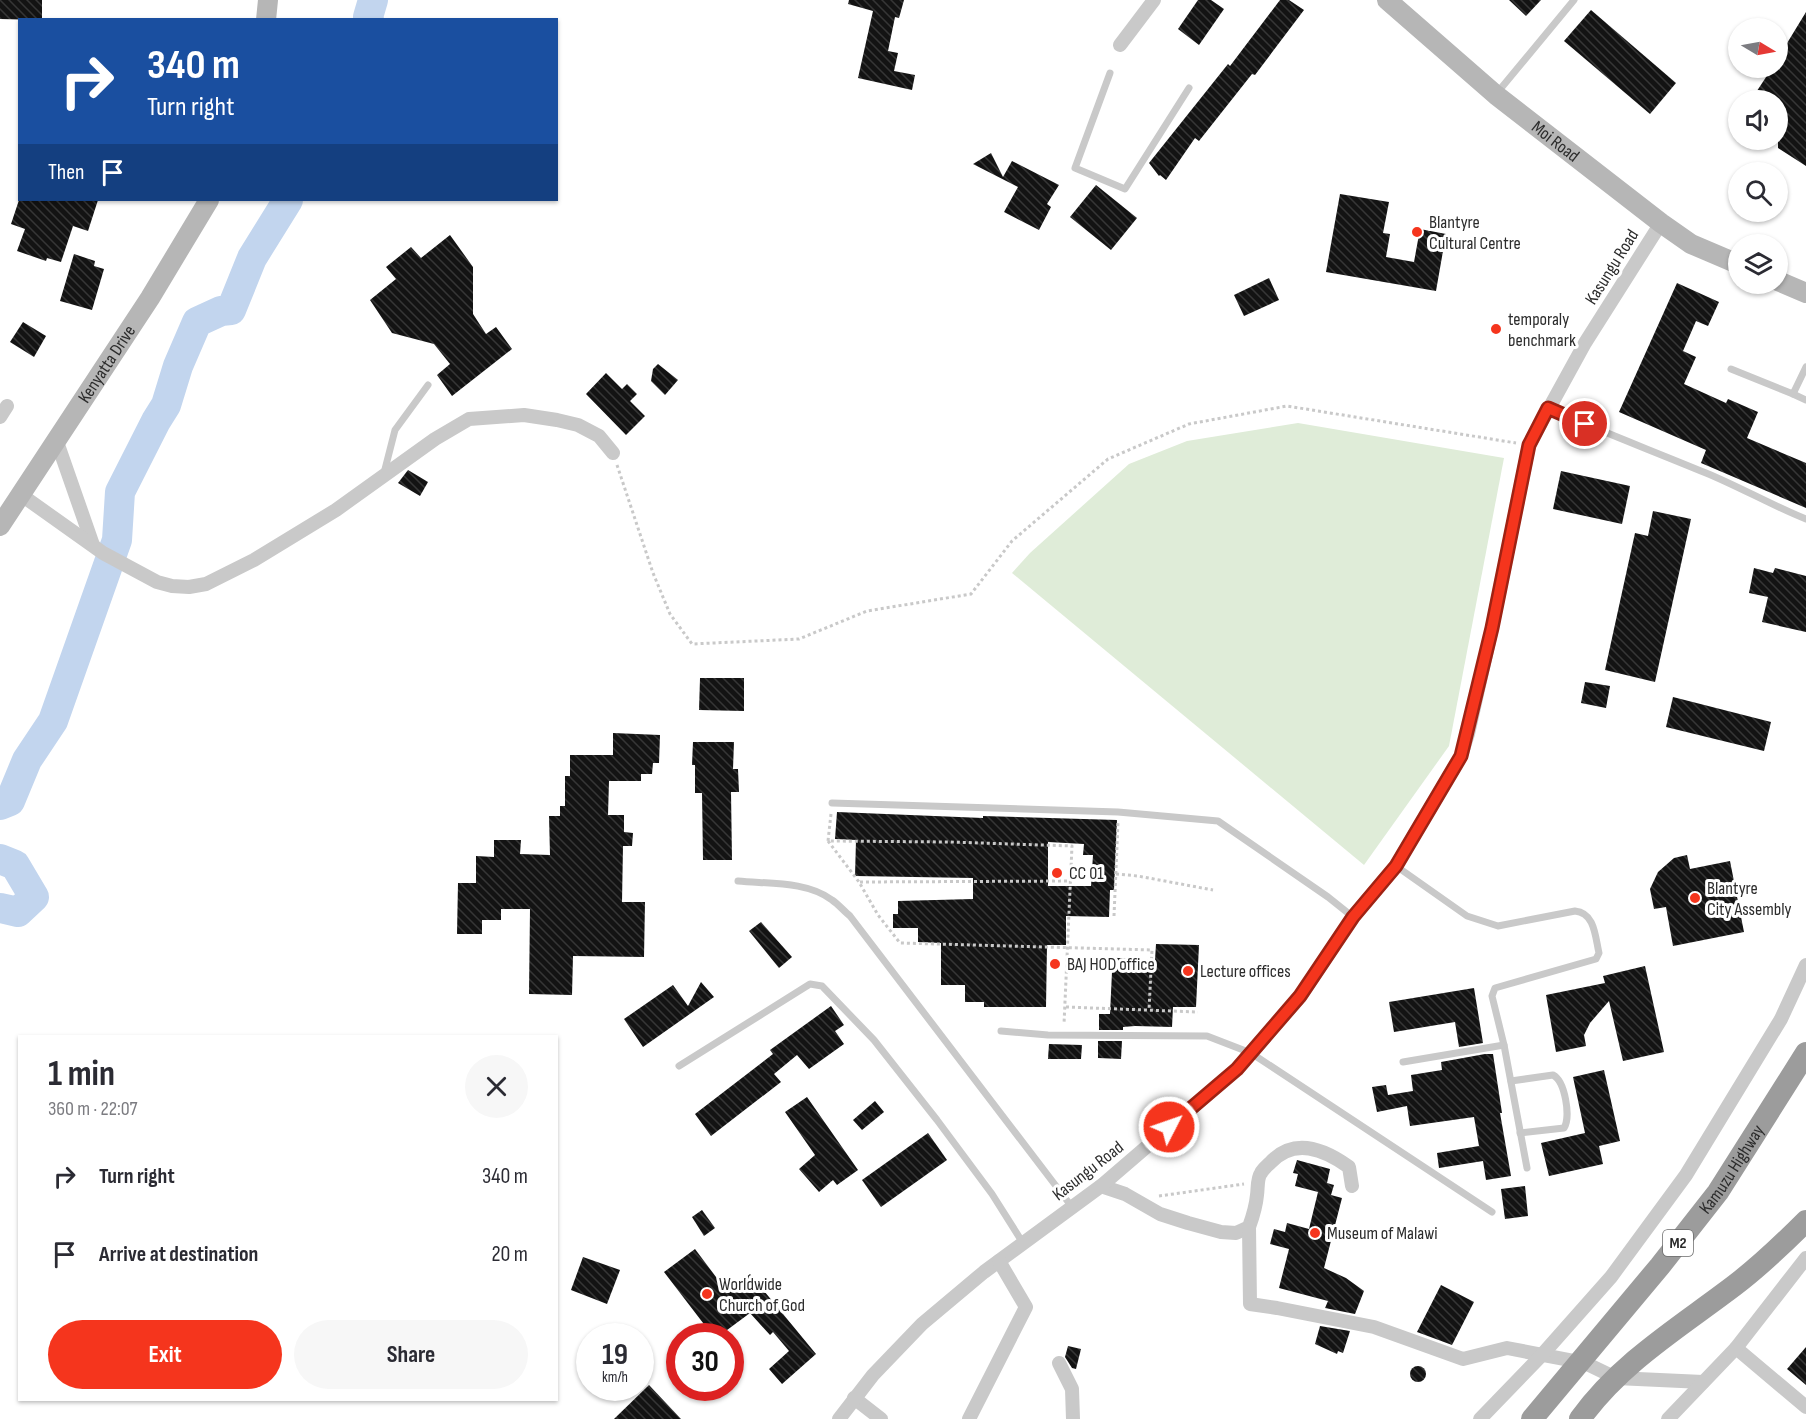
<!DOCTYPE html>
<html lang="en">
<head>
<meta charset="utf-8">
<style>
	:root { --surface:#fff; --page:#f7f7f7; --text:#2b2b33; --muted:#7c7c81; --accent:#f5351d }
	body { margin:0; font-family:"Sofia Sans Condensed",sans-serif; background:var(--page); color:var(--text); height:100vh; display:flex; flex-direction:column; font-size:22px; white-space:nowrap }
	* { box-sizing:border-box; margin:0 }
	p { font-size:20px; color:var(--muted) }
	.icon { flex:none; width:33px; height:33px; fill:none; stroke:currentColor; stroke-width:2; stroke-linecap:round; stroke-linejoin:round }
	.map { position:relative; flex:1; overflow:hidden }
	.panel { position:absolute; left:18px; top:1035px; width:540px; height:366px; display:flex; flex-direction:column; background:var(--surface); border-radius:0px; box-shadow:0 2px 4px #0004 }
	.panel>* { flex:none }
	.top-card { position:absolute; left:18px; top:18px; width:540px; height:183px; border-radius:0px; box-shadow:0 2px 4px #0004; background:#1a4fa0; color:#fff; overflow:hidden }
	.needle { width:39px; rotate:100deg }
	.buttons { position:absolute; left:1728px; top:18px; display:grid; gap:12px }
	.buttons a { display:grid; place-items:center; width:60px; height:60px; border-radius:50%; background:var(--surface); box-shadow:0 2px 4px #0004; font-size:30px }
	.speed { position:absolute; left:576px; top:1323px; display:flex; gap:12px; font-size:30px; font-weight:700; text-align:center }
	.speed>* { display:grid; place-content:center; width:78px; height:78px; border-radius:50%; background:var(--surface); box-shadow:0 2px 4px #0004; line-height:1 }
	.speed small { font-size:15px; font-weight:400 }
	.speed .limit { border:9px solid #d22; background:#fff; color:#111 }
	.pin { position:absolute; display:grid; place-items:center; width:51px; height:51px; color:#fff; margin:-26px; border:3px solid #fff; border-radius:50%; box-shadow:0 2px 6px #0007 }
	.me { position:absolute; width:66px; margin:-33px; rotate:49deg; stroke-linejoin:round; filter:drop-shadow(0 0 4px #0008) }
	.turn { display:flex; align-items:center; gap:21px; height:126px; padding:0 30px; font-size:27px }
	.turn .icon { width:78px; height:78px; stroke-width:2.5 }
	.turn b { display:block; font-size:42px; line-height:51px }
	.then { display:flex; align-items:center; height:57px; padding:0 30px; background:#0003; gap:12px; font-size:22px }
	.round { display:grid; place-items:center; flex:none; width:63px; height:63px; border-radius:32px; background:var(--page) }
	.summary { display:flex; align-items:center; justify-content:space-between; height:102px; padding:0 30px }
	h1 { font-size:36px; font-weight:700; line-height:45px }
	.primary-button { display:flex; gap:12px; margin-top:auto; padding:12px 30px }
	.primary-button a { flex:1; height:69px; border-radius:36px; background:var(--accent); color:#fff; font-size:24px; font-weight:700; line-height:69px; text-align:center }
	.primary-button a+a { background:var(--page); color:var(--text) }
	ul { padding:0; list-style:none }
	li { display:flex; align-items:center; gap:18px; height:78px; padding:0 30px }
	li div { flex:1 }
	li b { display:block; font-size:22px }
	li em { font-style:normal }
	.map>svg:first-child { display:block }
	.green { fill:#dfecd8 }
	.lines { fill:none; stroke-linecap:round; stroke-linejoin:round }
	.river { stroke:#c2d5ee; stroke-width:30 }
	.building { fill:url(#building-back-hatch); fill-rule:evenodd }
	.path { stroke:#c9c9c9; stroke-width:3; stroke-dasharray:3 3; stroke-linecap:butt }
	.service { stroke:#c9c9c9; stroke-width:7 }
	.minor { stroke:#c9c9c9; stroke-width:14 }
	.secondary { stroke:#b6b6b6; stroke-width:20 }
	.trunk { stroke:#9c9c9c; stroke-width:22 }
	.route-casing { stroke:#9f2213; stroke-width:15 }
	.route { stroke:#f5351d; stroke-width:10 }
	.poi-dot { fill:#f5351d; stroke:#fff; stroke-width:2 }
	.labels { text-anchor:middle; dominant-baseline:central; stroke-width:6; stroke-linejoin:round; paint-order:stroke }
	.shield { fill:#fff; stroke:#6b6b6b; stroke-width:1.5 }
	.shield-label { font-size:16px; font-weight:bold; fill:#2c2c2c }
	.street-label { font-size:18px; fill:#2c2c2c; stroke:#fff }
	.poi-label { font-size:18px; fill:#2c2c2c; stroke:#fff; text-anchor:start }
</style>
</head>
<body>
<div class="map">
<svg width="1806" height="1419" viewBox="0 0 1806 1419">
	<defs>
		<pattern id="building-back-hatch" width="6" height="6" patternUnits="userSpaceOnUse" patternTransform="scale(1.5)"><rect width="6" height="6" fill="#131313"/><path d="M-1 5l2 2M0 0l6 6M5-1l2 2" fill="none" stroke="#363636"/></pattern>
	</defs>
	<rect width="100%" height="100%" fill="#fff"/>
	<!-- green -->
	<path class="green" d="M1298,423L1504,458L1449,746L1364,865L1012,573L1030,553L1129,464L1187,441Z"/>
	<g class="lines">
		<!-- river -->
		<g class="river">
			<path d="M369,20L368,17L373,0"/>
			<path d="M0,805L10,801L27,760L53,721L117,540L120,492L156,421L166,405L178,366L197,322L221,311L231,310L252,258L288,200"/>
			<path d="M0,859L15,865L34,897L18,912L0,908"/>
		</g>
	</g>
	<!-- building -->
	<g class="building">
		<path d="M0,0H42V20L0,19Z"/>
		<path d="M849,0H904L899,18L895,17L888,51L898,53L894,71L915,75L912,90L858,78L873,11L848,4Z"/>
		<path d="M1198,0H1211L1224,9L1199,45L1178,29Z"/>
		<path d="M1280,0H1289L1304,10L1255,75L1252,74L1199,141L1195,138L1166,180L1160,175L1159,176L1149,163L1228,64L1230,66Z"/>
		<path d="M1509,0H1541L1526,16Z"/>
		<path d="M1591,10L1676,83L1650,114L1564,41Z"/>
		<path d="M1806,12V166L1778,148V100H1751L1772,68H1778V58Z"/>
		<path d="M991,153L1003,177L1012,161L1059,185L1047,204L1051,207L1039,230L1004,212L1018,187L973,164Z"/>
		<path d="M1096,185L1137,218L1111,250L1070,217Z"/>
		<path d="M1340,194L1389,202L1383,233L1390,234L1386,257L1414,262L1420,229L1446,234L1436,291L1326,272Z"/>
		<path d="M19,200H98L88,231L73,226L61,262L47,258L46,261L17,251L25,229L11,224Z"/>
		<path d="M450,235L473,267V314L486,334L496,327L512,349L452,396L437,375L450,364L434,344L392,333L370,300L396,279L386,267L411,247L421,258Z"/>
		<path d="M74,254L95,261L94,266L104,269L92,310L60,301Z"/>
		<path d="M1269,278L1279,300L1244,316L1234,295Z"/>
		<path d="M1677,283L1719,302L1708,326L1696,321L1683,351L1696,357L1684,384L1726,403L1728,399L1758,412L1747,438L1806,463V508L1701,463L1706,450L1619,412Z"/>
		<path d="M23,322L46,336L34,357L10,342Z"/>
		<path d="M658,364L678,380L665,395L651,381L653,369Z"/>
		<path d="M606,373L622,389L627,384L637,394L630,401L645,416L626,435L586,394Z"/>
		<path d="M408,470L428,482L420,496L398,483Z"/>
		<path d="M1561,471L1630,486L1622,524L1553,509Z"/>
		<path d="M1653,511L1691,519L1655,682L1605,670L1635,533L1648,536Z"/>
		<path d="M1754,568L1773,573L1775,568L1806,576V632L1762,622L1768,597L1749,593Z"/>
		<path d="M700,678H744V711L699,710Z"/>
		<path d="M1585,682L1610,686L1606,708L1581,703Z"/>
		<path d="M1673,697L1771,722L1764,751L1666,727Z"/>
		<path d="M613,733L660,735L659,763H653L652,774H641V781H609L608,815H624V832L633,833L632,846H623L622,902H645L644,957L573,956L572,995L529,994L530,909H501V920H482V934H457L458,883H476V856L494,857V840H521L520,854L550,855L549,816H560V806H565V776H570V755H613Z"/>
		<path d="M693,742H734L733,769H738L739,792H731L732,860H703L702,793H695V765H692Z"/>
		<path d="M837,812L983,818V816L1117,820L1114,890H1110L1109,917L1066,916V945H1047L1046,1007H984V1002H965V985H941V943L918,942V928H893V914H898V901L973,899V878L855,876L856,840L835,839ZM1048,842L1084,844L1083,855H1093L1091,886H1048Z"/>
		<path d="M1687,855L1690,869L1730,861L1744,932L1673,946L1666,907L1654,909L1650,889L1658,872L1674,858Z"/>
		<path d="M761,922L792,957L779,968L749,931Z"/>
		<path d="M1156,944L1199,945L1196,1007H1173L1172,1027L1135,1026L1123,1027V1030H1099V1014H1110L1112,972L1100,971V957L1155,960Z"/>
		<path d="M1645,966L1664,1052L1623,1061L1609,1001L1590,1023L1584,1035L1586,1046L1556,1052L1546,995L1605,983L1603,976Z"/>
		<path d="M701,982L714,997L643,1047L624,1019L673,985L688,1006Z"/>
		<path d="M1474,988L1483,1043L1459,1047L1455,1022L1394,1032L1389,1002Z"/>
		<path d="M831,1006L844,1025L835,1031L844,1044L809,1069L797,1055L774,1074L781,1082L711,1136L695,1114L773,1054L770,1050Z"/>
		<path d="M1098,1041H1122L1121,1059L1098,1058Z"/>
		<path d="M1049,1044L1082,1045L1081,1059H1048Z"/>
		<path d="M1485,1054H1493L1502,1113H1500L1511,1176L1486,1180L1483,1161L1439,1168L1437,1153L1479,1146L1474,1117L1410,1126L1407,1106L1377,1112L1372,1087L1386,1085L1388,1095L1413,1091L1411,1075L1442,1070L1441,1062Z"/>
		<path d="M1604,1070L1620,1141L1599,1146L1603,1164L1549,1176L1541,1143L1585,1133L1573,1077Z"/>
		<path d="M807,1097L858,1170L837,1185L833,1180L819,1192L799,1169L815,1155L785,1112Z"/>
		<path d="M875,1101L884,1112L862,1130L853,1120Z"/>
		<path d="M928,1133L947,1160L881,1207L862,1180Z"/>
		<path d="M1297,1160L1330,1169L1327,1183L1334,1185L1331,1195L1342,1198L1324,1268L1346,1278L1364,1291L1355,1314L1325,1308L1328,1301L1279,1288L1289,1249L1270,1244L1274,1229L1285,1232L1287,1223L1309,1229L1318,1192L1295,1186L1298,1174L1293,1173Z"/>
		<path d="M1525,1186L1528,1216L1505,1219L1501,1189Z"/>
		<path d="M702,1210L715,1228L704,1236L692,1217Z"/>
		<path d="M695,1249L728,1293L750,1274L816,1354L782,1384L769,1369L789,1351L773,1332L770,1335L750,1313L719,1336H713L664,1272Z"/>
		<path d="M583,1257L620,1270L607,1304L571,1290Z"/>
		<path d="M1441,1285L1474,1302L1452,1345L1417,1332Z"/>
		<path d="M1320,1326L1350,1331L1343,1353L1338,1351L1337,1354L1315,1344Z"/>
		<path d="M1068,1346L1081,1349L1076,1369L1072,1368L1065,1357Z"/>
		<path d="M1806,1347V1385L1787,1369Z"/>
		<circle cx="1418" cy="1374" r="8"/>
		<path d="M649,1385L681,1419H614Z"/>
	</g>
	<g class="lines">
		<!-- path -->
		<g class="path">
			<path d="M617,465L653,573L670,614L692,644L799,639L867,611L971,594L1012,541L1108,459L1189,424L1287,406L1516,443"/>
			<path d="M831,814L828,841L950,842L1072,846L1064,1024"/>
			<path d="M828,841L859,882L878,915L900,943L1152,950L1149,1010"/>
			<path d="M1116,874L1138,876L1213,890"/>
			<path d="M860,882L1071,881"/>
			<path d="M1114,916L1118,822"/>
			<path d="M1066,1007L1198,1012"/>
			<path d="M1159,1196L1244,1184"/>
		</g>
		<!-- service -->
		<g class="service">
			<path d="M1110,73L1075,168L1125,189L1189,88"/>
			<path d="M1497,93L1574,0"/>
			<path d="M1731,369L1793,394L1806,367"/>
			<path d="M1793,394L1806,400"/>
			<path d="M1548,408C1600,431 1653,451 1706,473C1740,487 1771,505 1806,519"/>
			<path d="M384,473L395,430L428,385"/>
			<path d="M832,803L1118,812L1218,821L1328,897L1353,917"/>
			<path d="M1396,866L1467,916L1498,926L1575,911C1595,913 1595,936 1599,953L1596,959L1495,988L1492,996L1504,1045L1527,1168"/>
			<path d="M738,881C768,884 807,881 832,900C838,904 844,911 850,916L1072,1207"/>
			<path d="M1001,1031L1048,1035L1207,1036L1251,1053L1492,1212"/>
			<path d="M1403,1062L1504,1045"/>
			<path d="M679,1066L810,984L822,986L874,1040L937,1120L992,1194L1023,1243"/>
			<path d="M1511,1081L1553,1075C1565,1081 1571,1117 1564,1128L1520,1133"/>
		</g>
		<!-- minor -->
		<g class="minor">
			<path d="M1120,45L1154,0"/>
			<path d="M0,417L7,406"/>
			<path d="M56,439L93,545"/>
			<path d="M20,494L103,553L157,582L172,586L189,587L206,584L254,560L336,510L435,439L469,419L524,415L557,420L578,425L599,436L613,453"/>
			<path d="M1101,1186L1125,1194L1160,1214L1188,1223L1221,1232L1236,1233L1249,1227C1253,1216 1256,1206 1257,1195C1258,1189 1257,1178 1261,1173C1263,1169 1267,1166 1270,1163C1294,1137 1324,1149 1349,1167L1352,1186"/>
			<path d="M1249,1227L1250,1304L1277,1308L1374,1327L1463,1359L1507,1348L1585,1363L1616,1378L1703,1382"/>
			<path d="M1736,1348L1806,1407"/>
			<path d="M1059,1363L1072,1389L1073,1419"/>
			<path d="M854,1398L881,1419"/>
			<path d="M839,1419L873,1375L922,1324L984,1272L1101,1186L1237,1069L1300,997L1353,917L1396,866L1461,756L1468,734L1492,628L1529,445L1585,343L1661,223"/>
			<path d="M969,1419L1026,1307L999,1261"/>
			<path d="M1480,1419L1541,1356L1611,1277L1686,1175L1781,1019L1806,965"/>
			<path d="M1668,1419L1736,1348L1806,1258"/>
		</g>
		<!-- secondary -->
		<g class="secondary">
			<path id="s1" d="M1387,0L1496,95L1661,223L1691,244L1738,264"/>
			<path d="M266,20L268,0"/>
			<path d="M1778,281L1806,293"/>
			<path id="s2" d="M0,526L150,298L209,200"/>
		</g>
		<!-- trunk -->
		<g class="trunk">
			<path id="s3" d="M1532,1419L1660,1266L1718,1192L1806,1053"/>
			<path d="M1580,1419C1621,1362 1680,1327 1735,1285C1760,1266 1784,1243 1806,1221"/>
		</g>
	</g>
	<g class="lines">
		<defs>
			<path id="route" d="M1169,1127L1237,1069L1300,996L1353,917L1396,866L1461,756L1492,628L1529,445L1548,408L1585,424"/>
		</defs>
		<!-- route casing -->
		<use href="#route" class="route-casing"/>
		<!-- route -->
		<use href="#route" class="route"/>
	</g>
	<!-- markers -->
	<g class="poi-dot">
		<circle cx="1417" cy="232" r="6"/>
		<circle cx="1496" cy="329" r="6"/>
		<circle cx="1057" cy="873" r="6"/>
		<circle cx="1695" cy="898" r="6"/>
		<circle cx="1055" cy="964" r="6"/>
		<circle cx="1188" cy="971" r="6"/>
		<circle cx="1315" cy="1233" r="6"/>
		<circle cx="707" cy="1294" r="6"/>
	</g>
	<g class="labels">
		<!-- shield labels -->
		<rect class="shield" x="1663" y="1230" width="30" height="26" rx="4.5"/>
		<g class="shield-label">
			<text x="1678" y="1243">M2</text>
		</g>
		<!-- street labels -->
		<g class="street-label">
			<text stroke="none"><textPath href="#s1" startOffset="220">Moi Road</textPath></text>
			<text transform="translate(1612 267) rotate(-58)">Kasungu Road</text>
			<text stroke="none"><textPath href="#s2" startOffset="194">Kenyatta Drive</textPath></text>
			<text stroke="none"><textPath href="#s3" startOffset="320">Kamuzu Highway</textPath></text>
			<text transform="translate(1088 1171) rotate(-38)">Kasungu Road</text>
		</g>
		<!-- poi labels -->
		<g class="poi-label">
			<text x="1429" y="222">Blantyre<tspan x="1429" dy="21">Cultural Centre</tspan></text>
			<text x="1508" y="319">temporaly<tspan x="1508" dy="21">benchmark</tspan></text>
			<text x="1069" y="873">CC 01</text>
			<text x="1707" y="888">Blantyre<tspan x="1707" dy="21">City Assembly</tspan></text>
			<text x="1067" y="964">BAJ HOD office</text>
			<text x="1200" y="971">Lecture offices</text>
			<text x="1327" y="1233">Museum of Malawi</text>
			<text x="719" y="1284">Worldwide<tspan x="719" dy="21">Church of God</tspan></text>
		</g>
	</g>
</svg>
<div class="buttons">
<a><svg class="needle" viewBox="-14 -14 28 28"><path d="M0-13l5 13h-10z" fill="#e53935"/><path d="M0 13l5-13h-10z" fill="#7c7c81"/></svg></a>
<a><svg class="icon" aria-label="sound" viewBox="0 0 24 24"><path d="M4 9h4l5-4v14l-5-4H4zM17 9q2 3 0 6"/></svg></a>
<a><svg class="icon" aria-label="search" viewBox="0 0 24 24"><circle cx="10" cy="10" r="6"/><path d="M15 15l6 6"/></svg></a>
<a><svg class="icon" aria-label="layers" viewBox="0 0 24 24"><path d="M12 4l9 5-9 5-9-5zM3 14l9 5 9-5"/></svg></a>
</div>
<div class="speed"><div>19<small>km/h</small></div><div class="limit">30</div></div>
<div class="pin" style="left:1585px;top:424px;background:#d93025"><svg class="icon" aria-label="arrive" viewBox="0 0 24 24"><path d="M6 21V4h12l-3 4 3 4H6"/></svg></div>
<svg class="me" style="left:1169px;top:1127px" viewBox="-20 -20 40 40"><circle r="17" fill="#f5351d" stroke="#fff" stroke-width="3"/><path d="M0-11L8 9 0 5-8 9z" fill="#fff"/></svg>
<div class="top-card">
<div class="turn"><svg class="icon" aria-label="right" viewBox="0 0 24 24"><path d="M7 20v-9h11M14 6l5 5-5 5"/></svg><div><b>340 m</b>Turn right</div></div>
<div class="then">Then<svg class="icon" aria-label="arrive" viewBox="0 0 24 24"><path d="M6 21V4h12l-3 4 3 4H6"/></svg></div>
</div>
<section class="panel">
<div class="summary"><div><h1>1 min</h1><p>360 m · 22:07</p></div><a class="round"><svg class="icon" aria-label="close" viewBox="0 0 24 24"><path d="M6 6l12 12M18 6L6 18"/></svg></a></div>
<ul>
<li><svg class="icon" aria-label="right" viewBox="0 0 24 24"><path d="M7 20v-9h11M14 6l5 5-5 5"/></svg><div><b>Turn right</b></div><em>340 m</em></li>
<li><svg class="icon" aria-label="arrive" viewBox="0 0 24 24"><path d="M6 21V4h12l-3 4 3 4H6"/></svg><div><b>Arrive at destination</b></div><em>20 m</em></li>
</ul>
<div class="primary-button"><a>Exit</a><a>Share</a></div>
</section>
</div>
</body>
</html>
